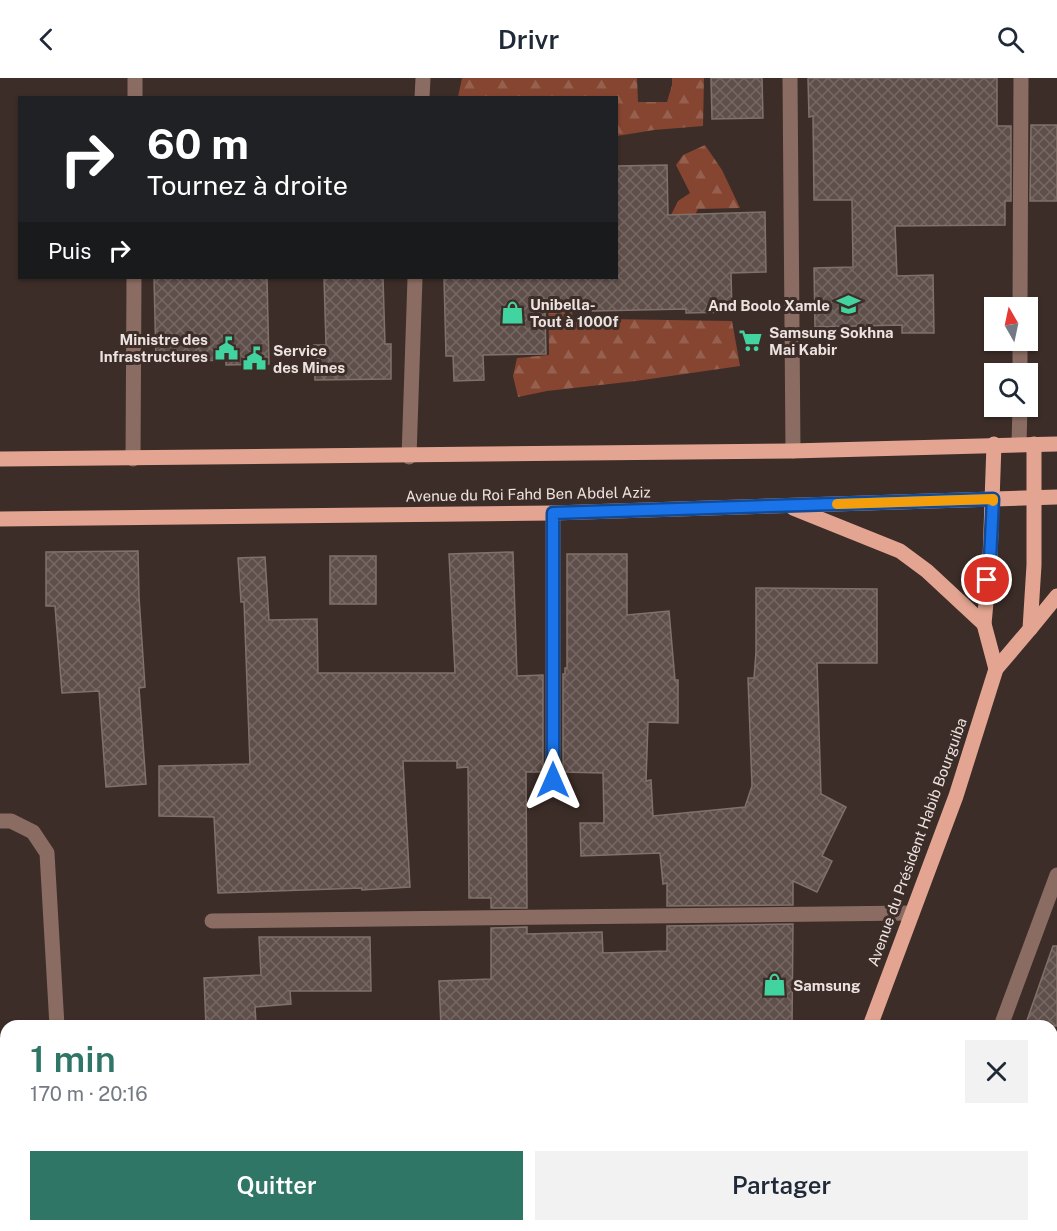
<!DOCTYPE html>
<html lang="fr">
<head>
<meta charset="utf-8">
<style>
	:root { --surface:#fff; --page:#f2f2f3; --text:#1f2937; --muted:#747a83; --accent:#2f7666 }
	body { margin:0; font-family:"Public Sans",sans-serif; background:var(--page); color:var(--text); height:100vh; display:flex; flex-direction:column; font-size:22px; white-space:nowrap }
	* { box-sizing:border-box; margin:0 }
	p { font-size:20px; color:var(--muted) }
	.icon { flex:none; width:33px; height:33px; fill:none; stroke:currentColor; stroke-width:2; stroke-linecap:round; stroke-linejoin:round }
	.map { position:relative; flex:1; overflow:hidden }
	.details { position:absolute; left:0px; top:942px; width:1058px; height:212px; display:flex; flex-direction:column; background:var(--surface); border-radius:18px 18px 0 0; box-shadow:0 2px 4px #0004 }
	.details>* { flex:none }
	.top-card { position:absolute; left:18px; top:18px; width:600px; height:183px; border-radius:0px; box-shadow:0 2px 4px #0004; background:#202124; color:#fff; overflow:hidden }
	.needle { width:39px; rotate:351deg }
	.tools { position:absolute; left:984px; top:219px; display:grid; gap:12px }
	.tools a { display:grid; place-items:center; width:54px; height:54px; border-radius:0px; background:var(--surface); box-shadow:0 2px 4px #0004; font-size:30px }
	.pin { position:absolute; display:grid; place-items:center; width:51px; height:51px; color:#fff; margin:-26px; border:3px solid #fff; border-radius:50%; box-shadow:0 2px 6px #0007 }
	.me { position:absolute; width:66px; margin:-33px; rotate:0deg; stroke-linejoin:round; filter:drop-shadow(0 0 4px #0008) }
	.turn { display:flex; align-items:center; gap:21px; height:126px; padding:0 30px; font-size:27px }
	.turn .icon { width:78px; height:78px; stroke-width:2.5 }
	.turn b { display:block; font-size:42px; line-height:51px }
	.then { display:flex; align-items:center; height:57px; padding:0 30px; background:#0003; gap:12px; font-size:22px }
	.round { display:grid; place-items:center; flex:none; width:63px; height:63px; border-radius:0px; background:var(--page) }
	.overview { display:flex; align-items:center; justify-content:space-between; height:102px; padding:0 30px }
	h1 { font-size:36px; font-weight:600; line-height:45px; color:var(--accent) }
	.button { display:flex; gap:12px; margin-top:auto; padding:12px 30px }
	.button a { flex:1; height:69px; border-radius:0px; background:var(--accent); color:#fff; font-size:24px; font-weight:600; line-height:69px; text-align:center }
	.button a+a { background:var(--page); color:var(--text) }
	header { display:flex; justify-content:space-between; align-items:center; height:78px; padding:0 30px; background:var(--surface); font-size:27px; font-weight:600 }
	.map>svg:first-child { display:block }
	.forest { fill:url(#forest-firs) }
	.building { fill:url(#building-cross-hatch); stroke:#82716b; stroke-width:1.5 }
	.lines { fill:none; stroke-linecap:round; stroke-linejoin:round }
	.minor { stroke:#8a6c62; stroke-width:15 }
	.major { stroke:#e3a591; stroke-width:15 }
	.route-casing { stroke:#114b97; stroke-width:15 }
	.route { stroke:#1a73e8; stroke-width:10 }
	.slow { stroke:#f59e0b; stroke-width:10 }
	.labels { text-anchor:middle; dominant-baseline:central; stroke-width:6; stroke-linejoin:round; paint-order:stroke }
	.poi-label { font-size:15px; font-weight:bold; fill:#ece2df; stroke:#3c2d28; text-anchor:start }
	.street-label { font-size:15px; fill:#ece2df; stroke:#3c2d28 }
</style>
</head>
<body>
<header><svg class="icon" aria-label="back" viewBox="0 0 24 24"><path d="M15 5l-7 7 7 7"/></svg>Drivr<svg class="icon" aria-label="search" viewBox="0 0 24 24"><circle cx="10" cy="10" r="6"/><path d="M15 15l6 6"/></svg></header>
<div class="map">
<svg width="1057" height="1153" viewBox="0 0 1057 1153">
	<defs>
		<pattern id="forest-firs" width="22" height="20" patternUnits="userSpaceOnUse" patternTransform="scale(1.5)"><rect width="22" height="20" fill="#854531"/><path d="M5 1l3.5 6h-7zM16 11l3.5 6h-7z" fill="#96604e"/></pattern>
		<pattern id="building-cross-hatch" width="8" height="8" patternUnits="userSpaceOnUse" patternTransform="scale(1.5)"><rect width="8" height="8" fill="#5f4f4a"/><path d="M0 0l8 8M0 8l8-8" fill="none" stroke="#766864"/></pattern>
	</defs>
	<rect width="100%" height="100%" fill="#3c2d28"/>
	<!-- forest -->
	<g class="forest">
		<path d="M462,0H637L638,24H667L672,7V0H704L703,48L654,52L617,58L616,20L458,19Z"/>
		<path d="M705,67L722,92L740,130L698,131L694,139H670L678,123L690,115L676,87L683,77Z"/>
		<path d="M548,200H574L572,243L607,241L732,243L740,288L636,303L547,313L518,319L513,298L517,280L549,277Z"/>
	</g>
	<!-- building -->
	<g class="building">
		<path d="M711,0H762L763,40L712,41Z"/>
		<path d="M808,0H997V48H1011V123H1005V147L895,148L897,198L933,197L934,255H902V247L815,249L814,190L853,189L852,122H814L813,38L809,39Z"/>
		<path d="M1031,47H1057V123H1030Z"/>
		<path d="M667,87L668,137L765,134L766,194L731,195L732,234L686,235V231L545,234L546,276L483,277L484,302L454,303L453,278H446L444,200H616V88Z"/>
		<path d="M154,200H267L269,286L226,287V282L156,284Z"/>
		<path d="M324,200H383L385,266H391V301L315,302L314,267H326Z"/>
		<path d="M138,473L139,519L145,609L139,610L146,706L106,709L99,613L62,615L55,528H46V474Z"/>
		<path d="M513,474L517,598L543,597V694H526L527,830H491V820H469L468,689L457,690V683H403L410,809L362,812V810L218,815L214,739L159,738V688L250,686L244,524H241L238,480L265,479L269,542L317,541L318,595H455L449,476Z"/>
		<path d="M567,476H627V537L669,533L675,602H678V645L648,644L646,703L651,702L653,738L745,729L752,708L748,600H754L756,574V510L877,511V585H817L821,716L846,729L822,778L832,783L817,814L793,803V827L667,828V805L663,806L660,775L581,778L580,745H604L603,695L563,694V596H565V590H567Z"/>
		<rect x="330" y="478" width="46" height="48"/>
		<path d="M793,846L792,948H441L439,903L491,901V850L527,849V856L602,854L603,875L667,873V848Z"/>
		<path d="M259,859H370L371,913H290L291,926L255,929L256,945L206,948L204,900L261,897Z"/>
		<path d="M1053,868H1057V948H1025Z"/>
	</g>
	<g class="lines">
		<!-- minor -->
		<g class="minor">
			<path d="M790,0L793,373"/>
			<path d="M135,20V0"/>
			<path d="M422,20L423,0"/>
			<path d="M1020,230L1021,0"/>
			<path d="M1020,296V262"/>
			<path d="M1019,366L1020,328"/>
			<path d="M409,379L415,200"/>
			<path d="M133,381L134,200"/>
			<path d="M553,435V702"/>
			<path d="M0,743H11L33,754L47,775L57,948"/>
			<path d="M212,843L912,835"/>
			<path d="M1001,948L1057,797"/>
			<path d="M67,1148L68,1153"/>
			<path d="M510,1148V1153"/>
			<path d="M925,1153L928,1148"/>
			<path d="M1052,1153L1057,1152"/>
		</g>
		<!-- major -->
		<g class="major">
			<path d="M994,366L990,481L984,546L996,591"/>
			<path d="M0,381C264,380 528,378 791,373C880,371 968,368 1057,366"/>
			<path d="M793,430L900,473L927,493L984,546"/>
			<path d="M0,441L553,435L1057,419"/>
			<path d="M1030,551L1057,518"/>
			<path d="M870,948L956,718L996,591L1030,551L1034,487V366"/>
			<path d="M793,1153L795,1148"/>
		</g>
	</g>
	<g class="lines">
		<defs>
			<path id="route" d="M553,702V435L993,421L990,481L987,502"/>
		</defs>
		<!-- route casing -->
		<use href="#route" class="route-casing"/>
		<!-- route -->
		<use href="#route" class="route"/>
		<!-- slow -->
		<path class="slow" d="M837,426L993,421V423"/>
	</g>
	<!-- icons -->
	<defs>
		<symbol id="school-bare" viewBox="-9 -9 18 18"><path d="M0-5L7-2L0 1L-7-2ZM-4 1L0 2.5L4 1V4Q0 6-4 4Z" fill="#42d4a0" stroke="#3c2d28" stroke-width="2.5" paint-order="stroke"/></symbol>
		<symbol id="shop-bare" viewBox="-9 -9 18 18"><path d="M-5-2.5h2.3a2.7 3.5 0 0 1 5.4 0H5L5.5 6h-11ZM-1.5-2.5h3a1.5 2.3 0 0 0-3 0Z" fill="#42d4a0" stroke="#3c2d28" stroke-width="2.5" paint-order="stroke"/></symbol>
		<symbol id="supermarket-bare" viewBox="-9 -9 18 18"><path d="M-6-5.5h2.5l.6 2H6L4.5 2H-2.5L-4.4-4H-6ZM-1.5 3.2a1.3 1.3 0 1 0 .1 0ZM3 3.2a1.3 1.3 0 1 0 .1 0Z" fill="#42d4a0" stroke="#3c2d28" stroke-width="2.5" paint-order="stroke"/></symbol>
		<symbol id="civic-bare" viewBox="-9 -9 18 18"><path d="M-.6-6.5H3V-4.5H.6V-3L4-1V1h2V6H-6V1h2V-1L-.6-3ZM-1.2 2.5V6h2.4V2.5Z" fill="#42d4a0" stroke="#3c2d28" stroke-width="2.5" paint-order="stroke"/></symbol>
	</defs>
	<g fill-rule="evenodd">
		<use href="#school-bare" x="832" y="210" width="33" height="33"/>
		<use href="#shop-bare" x="496" y="218" width="33" height="33"/>
		<use href="#supermarket-bare" x="734" y="246" width="33" height="33"/>
		<use href="#civic-bare" x="210" y="254" width="33" height="33"/>
		<use href="#civic-bare" x="238" y="264" width="33" height="33"/>
		<use href="#shop-bare" x="758" y="890" width="33" height="33"/>
	</g>
	<g class="labels">
		<!-- poi labels -->
		<g class="poi-label">
			<text x="530" y="226">Unibella-<tspan x="530" dy="17">Tout à 1000f</tspan></text>
			<text x="830" y="227" text-anchor="end">And Boolo Xamle</text>
			<text x="769" y="254">Samsung Sokhna<tspan x="769" dy="17">Mai Kabir</tspan></text>
			<text x="208" y="261" text-anchor="end">Ministre des<tspan x="208" dy="17">Infrastructures</tspan></text>
			<text x="273" y="272">Service<tspan x="273" dy="17">des Mines</tspan></text>
			<text x="793" y="907">Samsung</text>
		</g>
		<!-- street labels -->
		<g class="street-label">
			<text transform="translate(528 416) rotate(-1)">Avenue du Roi Fahd Ben Abdel Aziz</text>
			<text transform="translate(917 764) rotate(-70)">Avenue du Président Habib Bourguiba</text>
		</g>
	</g>
</svg>
<div class="tools">
<a><svg class="needle" viewBox="-14 -14 28 28"><path d="M0-13l5 13h-10z" fill="#e53935"/><path d="M0 13l5-13h-10z" fill="#747a83"/></svg></a>
<a><svg class="icon" aria-label="search" viewBox="0 0 24 24"><circle cx="10" cy="10" r="6"/><path d="M15 15l6 6"/></svg></a>
</div>
<div class="pin" style="left:987px;top:502px;background:#d93025"><svg class="icon" aria-label="arrive" viewBox="0 0 24 24"><path d="M6 21V4h12l-3 4 3 4H6"/></svg></div>
<svg class="me" style="left:553px;top:702px" viewBox="-20 -20 40 40"><path d="M0-17L14 15 0 8-14 15z" fill="#1a73e8" stroke="#fff" stroke-width="4"/></svg>
<div class="top-card">
<div class="turn"><svg class="icon" aria-label="right" viewBox="0 0 24 24"><path d="M7 20v-9h11M14 6l5 5-5 5"/></svg><div><b>60 m</b>Tournez à droite</div></div>
<div class="then">Puis<svg class="icon" aria-label="right" viewBox="0 0 24 24"><path d="M7 20v-9h11M14 6l5 5-5 5"/></svg></div>
</div>
<section class="details">
<div class="overview"><div><h1>1 min</h1><p>170 m · 20:16</p></div><a class="round"><svg class="icon" aria-label="close" viewBox="0 0 24 24"><path d="M6 6l12 12M18 6L6 18"/></svg></a></div>
<div class="button"><a>Quitter</a><a>Partager</a></div>
</section>
</div>
</body>
</html>
